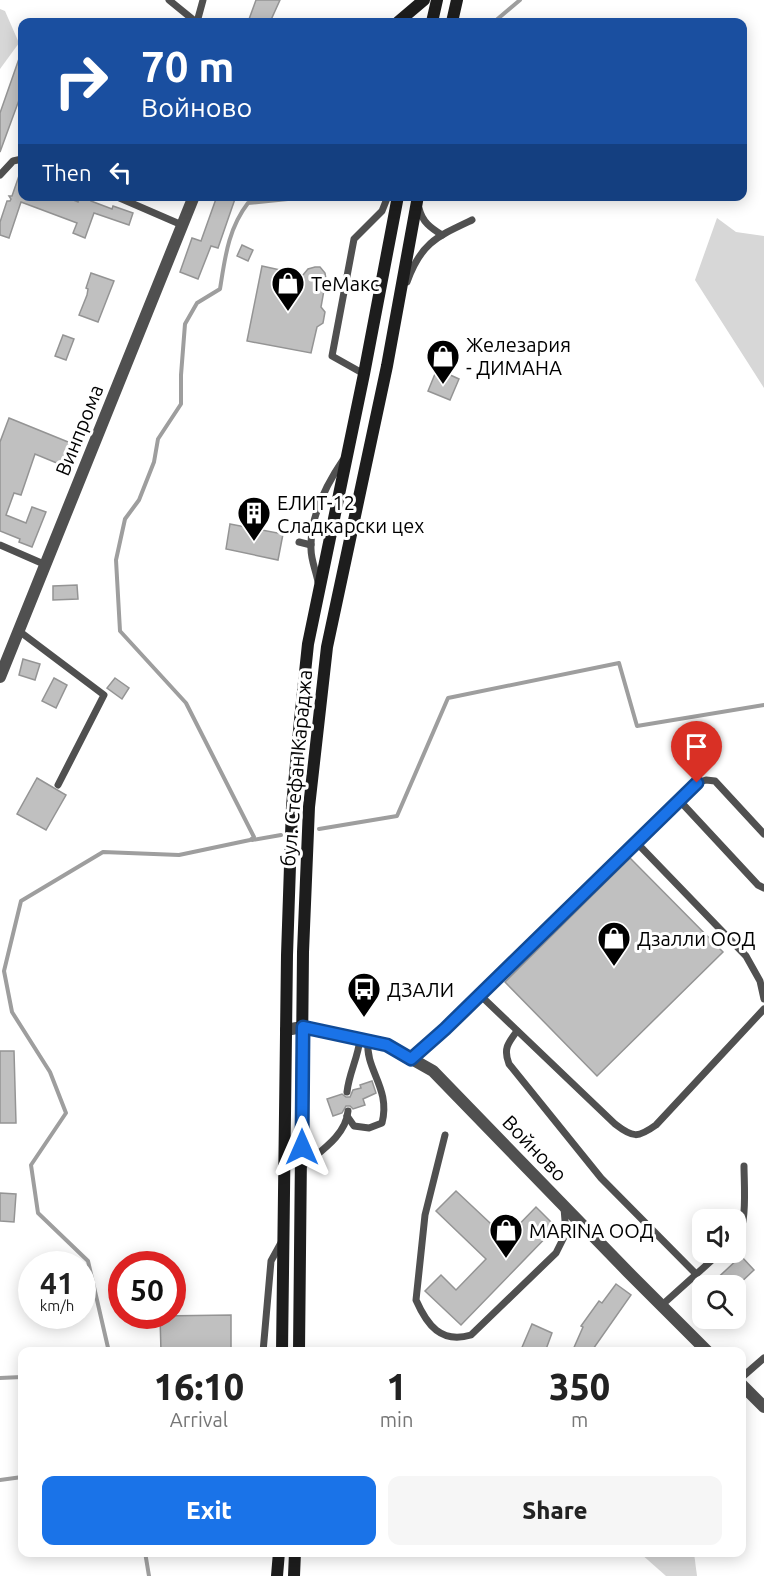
<!DOCTYPE html>
<html lang="en">
<head>
<meta charset="utf-8">
<style>
	:root { --surface:#fff; --page:#f6f6f6; --text:#222; --muted:#767676; --accent:#1a73e8 }
	body { margin:0; font-family:Ubuntu,sans-serif; background:var(--page); color:var(--text); height:100vh; display:flex; flex-direction:column; font-size:22px; white-space:nowrap }
	* { box-sizing:border-box; margin:0 }
	p { font-size:20px; color:var(--muted) }
	.icon { flex:none; width:33px; height:33px; fill:none; stroke:currentColor; stroke-width:2; stroke-linecap:round; stroke-linejoin:round }
	.map { position:relative; flex:1; overflow:hidden }
	.side { position:absolute; left:18px; top:1347px; width:728px; height:210px; display:flex; flex-direction:column; background:var(--surface); border-radius:12px; box-shadow:0 3px 15px #0003 }
	.side>* { flex:none }
	.banner { position:absolute; left:18px; top:18px; width:729px; height:183px; border-radius:12px; box-shadow:0 3px 15px #0003; background:#1a4fa0; color:#fff; overflow:hidden }
	.fabs { position:absolute; left:692px; top:1209px; display:grid; gap:12px }
	.fabs a { display:grid; place-items:center; width:54px; height:54px; border-radius:12px; background:var(--surface); box-shadow:0 3px 15px #0003; font-size:30px }
	.speed { position:absolute; left:18px; top:1251px; display:flex; gap:12px; font-size:30px; font-weight:700; text-align:center }
	.speed>* { display:grid; place-content:center; width:78px; height:78px; border-radius:50%; background:var(--surface); box-shadow:0 3px 15px #0003; line-height:1 }
	.speed small { font-size:15px; font-weight:400 }
	.speed .limit { border:9px solid #d22; background:#fff; color:#111 }
	.pin { position:absolute; display:grid; place-items:center; width:51px; height:51px; color:#fff; margin:-62px -26px; border-radius:50% 50% 50% 0; rotate:-45deg; box-shadow:0 0 6px #0007 }
	.pin .icon { rotate:45deg }
	.me { position:absolute; width:66px; margin:-33px; rotate:0deg; stroke-linejoin:round; filter:drop-shadow(0 0 4px #0008) }
	.turn { display:flex; align-items:center; gap:21px; height:126px; padding:0 24px; font-size:27px }
	.turn .icon { width:78px; height:78px; stroke-width:2.5 }
	.turn b { display:block; font-size:42px; line-height:51px }
	.then { display:flex; align-items:center; height:57px; padding:0 24px; background:#0003; gap:12px; font-size:22px }
	.eta { display:flex; justify-content:space-evenly; align-items:center; height:102px; text-align:center }
	.eta b { font-size:36px; font-weight:800; line-height:42px }
	.button { display:flex; gap:12px; margin-top:auto; padding:12px 24px }
	.button a { flex:1; height:69px; border-radius:12px; background:var(--accent); color:#fff; font-size:24px; font-weight:800; line-height:69px; text-align:center }
	.button a+a { background:var(--page); color:var(--text) }
	.map>svg:first-child { display:block }
	.green { fill:#d7d7d7 }
	.lines { fill:none; stroke-linecap:round; stroke-linejoin:round }
	.stream { stroke:#9e9e9e; stroke-width:4 }
	.building { fill:#c0c0c0; stroke:#949494; stroke-width:1.5 }
	.lane { stroke:#505050; stroke-width:7 }
	.street { stroke:#505050; stroke-width:12 }
	.secondary { stroke:#1d1d1d; stroke-width:12 }
	.route-casing { stroke:#114b97; stroke-width:15 }
	.route { stroke:#1a73e8; stroke-width:10 }
	.labels { text-anchor:middle; dominant-baseline:central; stroke-width:6; stroke-linejoin:round; paint-order:stroke }
	.poi-label { font-size:20px; fill:#000; stroke:#fff; text-anchor:start }
	.street-label { font-size:20px; fill:#000; stroke:#fff }
</style>
</head>
<body>
<div class="map">
<svg width="764" height="1576" viewBox="0 0 764 1576">
	<rect width="100%" height="100%" fill="#fff"/>
	<!-- green -->
	<g class="green">
		<path d="M0,9L5,11L19,43L0,69Z"/>
		<path d="M717,218L736,232L764,236V388L695,280Z"/>
		<path d="M640,1553H694L697,1576H666Z"/>
	</g>
	<g class="lines">
		<!-- stream -->
		<g class="stream">
			<path d="M494,22L520,0"/>
			<path d="M319,829L397,816L448,698L619,663L637,726L764,705"/>
			<path d="M252,840L281,835"/>
			<path d="M109,1352L88,1261L38,1213L31,1165L66,1113L50,1072L12,1012L4,971L21,901L103,852L179,855L250,840L254,837L186,703L120,631L116,560L125,519L139,500L154,462L158,439L181,404V375L185,324L197,303L220,289C225,258 228,229 248,203L317,196"/>
			<path d="M0,1378L22,1377"/>
			<path d="M0,1480L22,1477"/>
			<path d="M145,1552L149,1576"/>
		</g>
	</g>
	<!-- building -->
	<g class="building">
		<path d="M256,0H280L270,22H248Z"/>
		<path d="M21,53L22,92L0,152V113Z"/>
		<path d="M21,170H22V196H64L78,202L80,196H93L91,201L112,209L113,206L133,213L129,225L94,213L85,238L73,233L77,223L21,202L9,238L0,235V222L7,201H10L11,199L9,196H12Z"/>
		<path d="M217,196H236L218,248L211,246L198,279L180,272L192,238L201,241Z"/>
		<path d="M242,245L253,250L248,261L237,256Z"/>
		<path d="M262,266L303,275L308,269L315,267H320L325,273L326,279L321,307L325,312L323,323L317,327L311,353L247,341Z"/>
		<path d="M91,273L114,281L98,322L79,315L87,295L88,289L86,288Z"/>
		<path d="M63,335L74,339L66,360L55,356Z"/>
		<path d="M437,369L459,379L450,400L428,391Z"/>
		<path d="M9,418L73,444L64,466L35,454L21,495L14,493L6,515L26,523L32,507L46,512L32,547L19,542L20,539L0,531V442Z"/>
		<path d="M230,524L283,534L278,560L226,549Z"/>
		<path d="M77,585L78,599L53,600V586Z"/>
		<path d="M23,659L40,664L35,680L19,675Z"/>
		<path d="M54,678L67,685L56,708L42,701Z"/>
		<path d="M115,678L129,688L122,699L107,688Z"/>
		<path d="M37,778L66,795L46,830L17,814Z"/>
		<path d="M630,858L723,952L597,1076L505,982Z"/>
		<path d="M0,1051H14L16,1123H0Z"/>
		<path d="M372,1081L376,1093L363,1099L365,1105L353,1109L350,1106H346L342,1113L333,1116L327,1099L342,1094L346,1097H350L353,1090L361,1088L360,1085Z"/>
		<path d="M456,1191L506,1238L536,1207L556,1227L461,1325L425,1291L441,1275L456,1290L486,1259L436,1211Z"/>
		<path d="M0,1193L16,1194L14,1222L0,1221Z"/>
		<path d="M741,1256L754,1270L737,1286H709Z"/>
		<path d="M616,1284L631,1295L591,1352H572L583,1327L581,1326L599,1301L602,1303Z"/>
		<path d="M231,1315V1352H161L160,1316Z"/>
		<path d="M532,1324L552,1333L545,1352H520Z"/>
	</g>
	<g class="lines">
		<!-- lane -->
		<g class="lane">
			<path d="M169,0L196,22"/>
			<path d="M197,22L203,0"/>
			<path d="M0,175L13,161L22,159"/>
			<path d="M115,196L182,225"/>
			<path d="M419,208C422,222 431,228 442,235"/>
			<path d="M407,282C421,243 436,237 472,220"/>
			<path d="M364,374L332,356L354,239L382,211L388,196"/>
			<path d="M299,542L311,545"/>
			<path d="M0,545L46,565"/>
			<path d="M318,582C316,571 311,560 311,549C310,518 326,485 343,460"/>
			<path d="M19,631L104,695L58,785"/>
			<path d="M679,800L758,885L764,888"/>
			<path d="M636,842L746,956L760,981L764,999"/>
			<path d="M480,995L615,1124C633,1138 638,1138 656,1125L764,1009"/>
			<path d="M517,1031C508,1043 503,1049 509,1064L601,1178L696,1274"/>
			<path d="M411,1059L445,1029L697,783L706,780L715,781L764,834"/>
			<path d="M347,1092C349,1073 358,1058 360,1039"/>
			<path d="M347,1116L354,1126L369,1128L382,1123C391,1088 365,1070 368,1041"/>
			<path d="M445,1135L425,1215L416,1300C427,1325 441,1344 471,1335L556,1253L566,1233L564,1208"/>
			<path d="M302,1167C319,1152 346,1136 348,1111"/>
			<path d="M735,1240C748,1229 744,1184 744,1166"/>
			<path d="M662,1305L721,1252"/>
			<path d="M263,1352L271,1261L282,1241"/>
			<path d="M741,1378L764,1358"/>
		</g>
		<!-- street -->
		<g class="street">
			<path d="M0,677L194,196"/>
			<path d="M286,1030L302,1027L387,1045L433,1071L628,1272L708,1352"/>
			<path d="M741,1384L764,1407"/>
		</g>
		<!-- secondary -->
		<g class="secondary">
			<path d="M398,22L424,0"/>
			<path d="M432,22L437,0"/>
			<path d="M452,22L457,0"/>
			<path d="M282,1352L287,955L292,806L300,720L308,644L364,374L398,196"/>
			<path d="M299,1352L303,952L309,807L327,647L387,366L418,196"/>
			<path d="M277,1576L279,1552"/>
			<path d="M294,1576L295,1552"/>
		</g>
	</g>
	<g class="lines">
		<defs>
			<path id="route" d="M302,1147L303,1027L387,1045L411,1059L445,1029L697,783"/>
		</defs>
		<!-- route casing -->
		<use href="#route" class="route-casing"/>
		<!-- route -->
		<use href="#route" class="route"/>
	</g>
	<!-- icons -->
	<defs>
		<symbol id="shop-pin" viewBox="-11 -11 22 30"><path d="M0 17L-7.5 6A9.5 9.5 0 1 1 7.5 6Z" fill="#000" stroke="#fff"/><path d="M-5-2.5h2.3a2.7 3.5 0 0 1 5.4 0H5L5.5 6h-11ZM-1.5-2.5h3a1.5 2.3 0 0 0-3 0Z" fill="#fff"/></symbol>
		<symbol id="building-pin" viewBox="-11 -11 22 30"><path d="M0 17L-7.5 6A9.5 9.5 0 1 1 7.5 6Z" fill="#000" stroke="#fff"/><path d="M-4-6H4V6H1V3H-1V6H-4ZM-2.5-4.3h1.7v1.8h-1.7ZM.8-4.3h1.7v1.8H.8ZM-2.5-1h1.7V.8h-1.7ZM.8-1h1.7V.8H.8Z" fill="#fff"/></symbol>
		<symbol id="bus-pin" viewBox="-11 -11 22 30"><path d="M0 17L-7.5 6A9.5 9.5 0 1 1 7.5 6Z" fill="#000" stroke="#fff"/><path d="M-5-6H5V4H4V6H2V4H-2V6H-4V4H-5ZM-3.5-4V0h7V-4ZM-3.5 1.2v1.5H-2V1.2ZM2 1.2v1.5H3.5V1.2Z" fill="#fff"/></symbol>
	</defs>
	<g fill-rule="evenodd">
		<use href="#shop-pin" x="269" y="264" width="38" height="52"/>
		<use href="#shop-pin" x="424" y="337" width="38" height="52"/>
		<use href="#building-pin" x="235" y="494" width="38" height="52"/>
		<use href="#shop-pin" x="595" y="919" width="38" height="52"/>
		<use href="#bus-pin" x="345" y="970" width="38" height="52"/>
		<use href="#shop-pin" x="487" y="1211" width="38" height="52"/>
	</g>
	<g class="labels">
		<!-- poi labels -->
		<g class="poi-label">
			<text x="311" y="283">ТеМакс</text>
			<text x="466" y="344">Железария<tspan x="466" dy="23">- ДИМАНА</tspan></text>
			<text x="277" y="502">ЕЛИТ-12<tspan x="277" dy="23">Сладкарски цех</tspan></text>
			<text x="637" y="938">Дзалли ООД</text>
			<text x="387" y="989">ДЗАЛИ</text>
			<text x="529" y="1230">MARINA ООД</text>
		</g>
		<!-- street labels -->
		<g class="street-label">
			<text transform="translate(79 430) rotate(-68)">Винпрома</text>
			<text transform="translate(296 768) rotate(-85)">бул. Стефан Караджа</text>
			<text transform="translate(535 1148) rotate(46)">Войново</text>
		</g>
	</g>
</svg>
<div class="fabs">
<a><svg class="icon" aria-label="sound" viewBox="0 0 24 24"><path d="M4 9h4l5-4v14l-5-4H4zM17 9q2 3 0 6"/></svg></a>
<a><svg class="icon" aria-label="search" viewBox="0 0 24 24"><circle cx="10" cy="10" r="6"/><path d="M15 15l6 6"/></svg></a>
</div>
<div class="speed"><div>41<small>km/h</small></div><div class="limit">50</div></div>
<div class="pin" style="left:697px;top:783px;background:#d93025"><svg class="icon" aria-label="arrive" viewBox="0 0 24 24"><path d="M6 21V4h12l-3 4 3 4H6"/></svg></div>
<svg class="me" style="left:302px;top:1147px" viewBox="-20 -20 40 40"><path d="M0-17L14 15 0 8-14 15z" fill="#1a73e8" stroke="#fff" stroke-width="4"/></svg>
<div class="banner">
<div class="turn"><svg class="icon" aria-label="right" viewBox="0 0 24 24"><path d="M7 20v-9h11M14 6l5 5-5 5"/></svg><div><b>70 m</b>Войново</div></div>
<div class="then">Then<svg class="icon" aria-label="left" viewBox="0 0 24 24"><path d="M17 20v-9H6M10 6l-5 5 5 5"/></svg></div>
</div>
<section class="side">
<div class="eta">
<div><b>16:10</b><p>Arrival</p></div>
<div><b>1</b><p>min</p></div>
<div><b>350</b><p>m</p></div>
</div>
<div class="button"><a>Exit</a><a>Share</a></div>
</section>
</div>
</body>
</html>
